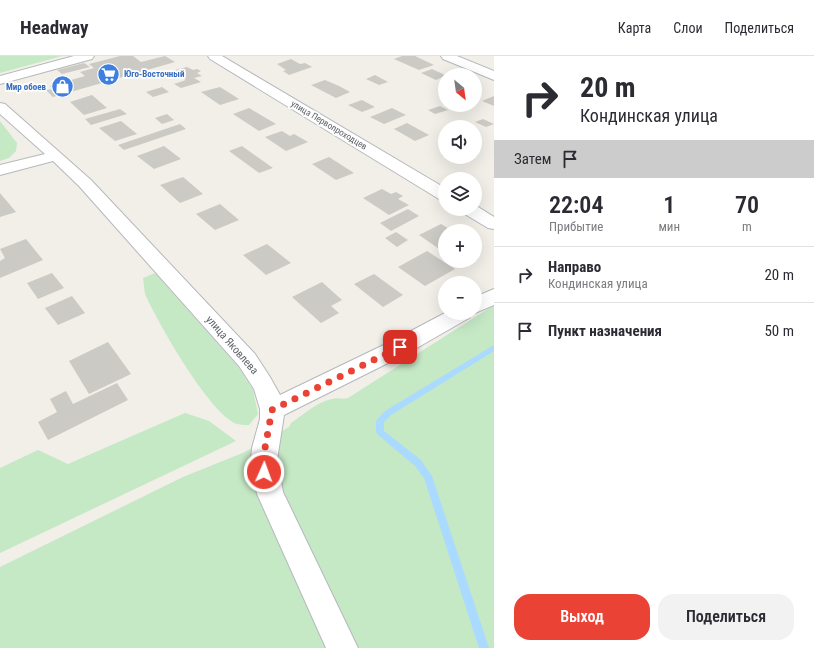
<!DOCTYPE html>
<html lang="ru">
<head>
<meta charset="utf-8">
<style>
	:root { --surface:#fff; --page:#f2f2f3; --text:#2b2b33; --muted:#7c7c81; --line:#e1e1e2; --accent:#ea4335 }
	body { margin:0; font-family:"Roboto Condensed",sans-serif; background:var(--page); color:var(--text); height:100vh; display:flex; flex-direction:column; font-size:15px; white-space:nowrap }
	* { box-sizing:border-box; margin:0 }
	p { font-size:13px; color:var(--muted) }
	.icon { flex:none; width:22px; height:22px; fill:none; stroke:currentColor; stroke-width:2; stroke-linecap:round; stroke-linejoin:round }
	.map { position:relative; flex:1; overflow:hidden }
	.drawer { display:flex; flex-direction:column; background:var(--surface); width:320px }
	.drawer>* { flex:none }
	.hud { background:#fff; color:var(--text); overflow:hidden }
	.needle { width:26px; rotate:151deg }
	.fabs { position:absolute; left:438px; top:12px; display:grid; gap:8px }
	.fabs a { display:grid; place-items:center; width:44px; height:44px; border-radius:50%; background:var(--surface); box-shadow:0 4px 16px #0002; font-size:20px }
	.pin { position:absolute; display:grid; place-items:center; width:34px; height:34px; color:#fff; margin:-17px; border-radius:8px; box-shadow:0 2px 6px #0006 }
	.me { position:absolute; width:44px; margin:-22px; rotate:2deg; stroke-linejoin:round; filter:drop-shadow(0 0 3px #0008) }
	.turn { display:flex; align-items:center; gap:14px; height:84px; padding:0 20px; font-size:18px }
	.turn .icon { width:52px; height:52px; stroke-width:2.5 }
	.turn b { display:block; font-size:28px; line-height:34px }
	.then { display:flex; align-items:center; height:38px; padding:0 20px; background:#0003; gap:8px; font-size:15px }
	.eta { display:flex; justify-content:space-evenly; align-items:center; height:68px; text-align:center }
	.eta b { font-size:24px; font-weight:600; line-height:28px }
	.action { display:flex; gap:8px; margin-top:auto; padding:8px 20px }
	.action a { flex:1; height:46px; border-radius:16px; background:var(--accent); color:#fff; font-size:16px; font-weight:600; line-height:46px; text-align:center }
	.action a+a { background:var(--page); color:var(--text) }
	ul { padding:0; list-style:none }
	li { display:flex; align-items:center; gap:12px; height:56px; padding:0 20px; border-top:1px solid var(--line) }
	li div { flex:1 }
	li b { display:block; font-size:15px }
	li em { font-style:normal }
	header { display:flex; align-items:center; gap:24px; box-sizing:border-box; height:56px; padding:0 20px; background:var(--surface); border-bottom:1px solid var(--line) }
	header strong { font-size:19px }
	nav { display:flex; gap:22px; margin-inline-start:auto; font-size:14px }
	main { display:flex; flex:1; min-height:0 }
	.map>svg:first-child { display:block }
	.green { fill:#c5e8c5 }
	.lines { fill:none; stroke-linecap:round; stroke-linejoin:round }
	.stream { fill:#aadaff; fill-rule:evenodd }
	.building { fill:#cccac5 }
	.street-casing { stroke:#b5b8bc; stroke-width:2 }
	.street { fill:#fff; fill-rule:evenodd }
	.route { stroke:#ea4335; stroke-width:7; stroke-dasharray:0 12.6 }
	.labels { text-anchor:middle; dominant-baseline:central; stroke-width:3.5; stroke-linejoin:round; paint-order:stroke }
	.far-shop-label { font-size:9px; font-weight:bold; fill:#366cbe; stroke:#fff; text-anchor:start }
	.far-street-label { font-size:9px; fill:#5f6368; stroke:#fff }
	.street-label { font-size:11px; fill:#5f6368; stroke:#fff }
</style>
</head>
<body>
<header>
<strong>Headway</strong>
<nav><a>Карта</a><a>Слои</a><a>Поделиться</a></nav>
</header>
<main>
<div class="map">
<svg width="494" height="592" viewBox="0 0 494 592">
	<rect width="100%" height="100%" fill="#f1efe8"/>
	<!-- green -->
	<g class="green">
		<path d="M0,0H62L0,17Z"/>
		<path d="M0,65L17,87L16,95L9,102L0,105Z"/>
		<path d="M155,217L239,312L253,334L258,358L249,369C246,369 241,369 237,368C210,359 157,265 145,238C144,233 144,227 143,222Z"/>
		<path d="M494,249V592H0V511L183,421L245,396L289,371L291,367C304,358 317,346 332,343C338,341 343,344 348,342Z"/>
		<path d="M185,357L209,365L236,385L0,497V412L38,394L68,408Z"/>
	</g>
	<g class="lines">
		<!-- stream -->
		<path class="stream" d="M494,289V295L391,359L384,366V375L421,404L432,420L489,592H479L424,422L415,410L377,378L376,376V365L385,355Z"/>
	</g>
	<!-- building -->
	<g class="building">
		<path d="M120,0H133L141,6L165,0L175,6L53,41L46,34L53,33L50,30L85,20L80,16L94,12L89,8Z"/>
		<path d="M402,0H415L434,9L419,14L394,3Z"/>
		<path d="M291,3L300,8L305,7L312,11L289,19L283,15L286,14L277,8Z"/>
		<path d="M84,7L90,11L62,18L57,14Z"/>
		<path d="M187,11L193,14L197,13L201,15L197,17L202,20L194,22L201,26L181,32L174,28L186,24L172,15Z"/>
		<path d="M432,13L445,19V20L436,24L421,17Z"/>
		<path d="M375,19L388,26L379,29L366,23Z"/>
		<path d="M325,24L339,30L350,36L336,42L311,29Z"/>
		<path d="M162,31L169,36L153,41L146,36Z"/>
		<path d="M220,31L239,43L220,49L201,36Z"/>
		<path d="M92,39L107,52L84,59L70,46Z"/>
		<path d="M494,40V50L482,45Z"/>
		<path d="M362,44L375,51L362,56L348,49Z"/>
		<path d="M440,50L448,54L435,58L428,54Z"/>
		<path d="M249,52L276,68L259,75L233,58Z"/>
		<path d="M392,52L406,59L384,68L370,61Z"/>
		<path d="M120,53L127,58L91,69L85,63Z"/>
		<path d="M167,58L174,64L162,68L155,62Z"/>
		<path d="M483,63L494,68L486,71L475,66Z"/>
		<path d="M121,65L137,78L115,85L99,72Z"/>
		<path d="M407,67L429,79L415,85L394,73Z"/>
		<path d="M180,68L186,73L124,94L118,89Z"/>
		<path d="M282,75L290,80L294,78L308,86L286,95L265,81Z"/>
		<path d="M164,90L181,103L154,113L137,100Z"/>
		<path d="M242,90L273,112L259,117L229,95Z"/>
		<path d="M329,101L354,117L336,124L312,108Z"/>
		<path d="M183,121L203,138L180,147L160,129Z"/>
		<path d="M382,133L391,138L396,136L403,140L398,143L409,149L389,159L363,142Z"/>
		<path d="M0,137L16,156L0,161Z"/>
		<path d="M220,148L239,164L215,174L196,158Z"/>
		<path d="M408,153L419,160L391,175L380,167Z"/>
		<path d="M441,168L453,175H445V197L419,179Z"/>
		<path d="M396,176L408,184L397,191L385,182Z"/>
		<path d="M26,183L43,204L0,222V205L5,202L0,193Z"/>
		<path d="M267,188L291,207L266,219L243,199Z"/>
		<path d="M427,195L455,213L425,230L398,211Z"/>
		<path d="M52,217L64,232L38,243L27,227Z"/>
		<path d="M374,218L403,239L383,251L354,228Z"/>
		<path d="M322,226L342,244L331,250L339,257L321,267L292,241Z"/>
		<path d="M72,240L85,257L58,269L45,252Z"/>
		<path d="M108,286L131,318L89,338L69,305Z"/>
		<path d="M117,327L128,344L48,384L38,366L57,356L50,343L66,335L73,348Z"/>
	</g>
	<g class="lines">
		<defs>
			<g id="street">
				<path d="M74,0H94L92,3L0,28V20Z"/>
				<path d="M208,0H222L445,132V144L439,143L210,3Z"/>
				<path d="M441,0H457L494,15V24L443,3Z"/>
				<path d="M0,47L5,48L91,124L255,298L270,321L280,339L392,285L445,257H472L469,262L408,297L284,359L277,404L283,436L358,592H326L257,438L251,404L252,392L260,363V353L254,333L239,310L79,130L53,105L0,119V109L45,98L0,58Z"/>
				<path d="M475,149L494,161V173L488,172L463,157L460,153H475Z"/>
				<path d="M494,233V249L475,257H474L475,241Z"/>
			</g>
		</defs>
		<!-- street casing -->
		<use href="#street" class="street-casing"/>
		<!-- street -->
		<use href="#street" class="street"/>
	</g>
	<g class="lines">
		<!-- route -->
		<path class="route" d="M264,416L265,392L272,354L400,291"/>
	</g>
	<!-- icons -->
	<defs>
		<symbol id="supermarket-disc" viewBox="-11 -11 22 22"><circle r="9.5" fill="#3f7fe0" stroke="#fff"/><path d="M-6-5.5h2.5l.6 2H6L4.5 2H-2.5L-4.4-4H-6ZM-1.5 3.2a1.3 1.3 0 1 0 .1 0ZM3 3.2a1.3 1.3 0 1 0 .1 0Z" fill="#fff"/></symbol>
		<symbol id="shop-disc" viewBox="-11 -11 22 22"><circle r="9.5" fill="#3f7fe0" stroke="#fff"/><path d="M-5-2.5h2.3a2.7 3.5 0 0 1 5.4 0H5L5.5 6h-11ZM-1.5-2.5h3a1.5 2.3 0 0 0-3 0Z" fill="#fff"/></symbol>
	</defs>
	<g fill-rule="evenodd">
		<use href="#supermarket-disc" x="96" y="6" width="25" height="25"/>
		<use href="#shop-disc" x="50" y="18" width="25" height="25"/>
	</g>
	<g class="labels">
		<!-- far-shop labels -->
		<g class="far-shop-label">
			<text x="124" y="18">Юго-Восточный</text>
			<text x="46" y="31" text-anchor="end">Мир обоев</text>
		</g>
		<!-- far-street labels -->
		<g class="far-street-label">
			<text transform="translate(329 69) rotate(31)">улица Первопроходцев</text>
		</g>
		<!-- street labels -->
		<g class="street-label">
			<text transform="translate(232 289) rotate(49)">улица Яковлева</text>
		</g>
	</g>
</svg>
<div class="fabs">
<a><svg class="needle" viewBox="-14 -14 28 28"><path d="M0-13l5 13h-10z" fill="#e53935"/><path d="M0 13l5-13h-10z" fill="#7c7c81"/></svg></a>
<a><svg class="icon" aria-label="sound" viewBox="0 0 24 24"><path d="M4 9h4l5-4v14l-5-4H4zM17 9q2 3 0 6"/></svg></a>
<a><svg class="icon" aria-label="layers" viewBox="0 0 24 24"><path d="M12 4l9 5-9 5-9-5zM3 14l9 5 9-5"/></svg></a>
<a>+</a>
<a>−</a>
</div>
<div class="pin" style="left:400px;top:291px;background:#d93025"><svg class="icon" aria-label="arrive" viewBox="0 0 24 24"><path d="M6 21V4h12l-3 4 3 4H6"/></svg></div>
<svg class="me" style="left:264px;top:416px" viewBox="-20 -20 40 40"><circle r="17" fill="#ea4335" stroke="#fff" stroke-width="3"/><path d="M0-11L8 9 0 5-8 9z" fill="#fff"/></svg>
</div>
<section class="drawer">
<div class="hud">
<div class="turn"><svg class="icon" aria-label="right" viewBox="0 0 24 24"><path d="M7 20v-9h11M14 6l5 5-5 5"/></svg><div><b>20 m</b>Кондинская улица</div></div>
<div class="then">Затем<svg class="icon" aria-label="arrive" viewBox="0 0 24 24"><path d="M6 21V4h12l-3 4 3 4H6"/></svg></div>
</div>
<div class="eta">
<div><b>22:04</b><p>Прибытие</p></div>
<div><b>1</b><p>мин</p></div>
<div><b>70</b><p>m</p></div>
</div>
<ul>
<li><svg class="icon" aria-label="right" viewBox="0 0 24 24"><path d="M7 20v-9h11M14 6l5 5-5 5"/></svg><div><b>Направо</b><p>Кондинская улица</p></div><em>20 m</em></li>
<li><svg class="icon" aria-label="arrive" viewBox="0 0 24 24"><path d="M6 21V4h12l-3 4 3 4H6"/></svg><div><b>Пункт назначения</b></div><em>50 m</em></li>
</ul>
<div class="action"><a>Выход</a><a>Поделиться</a></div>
</section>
</main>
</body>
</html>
